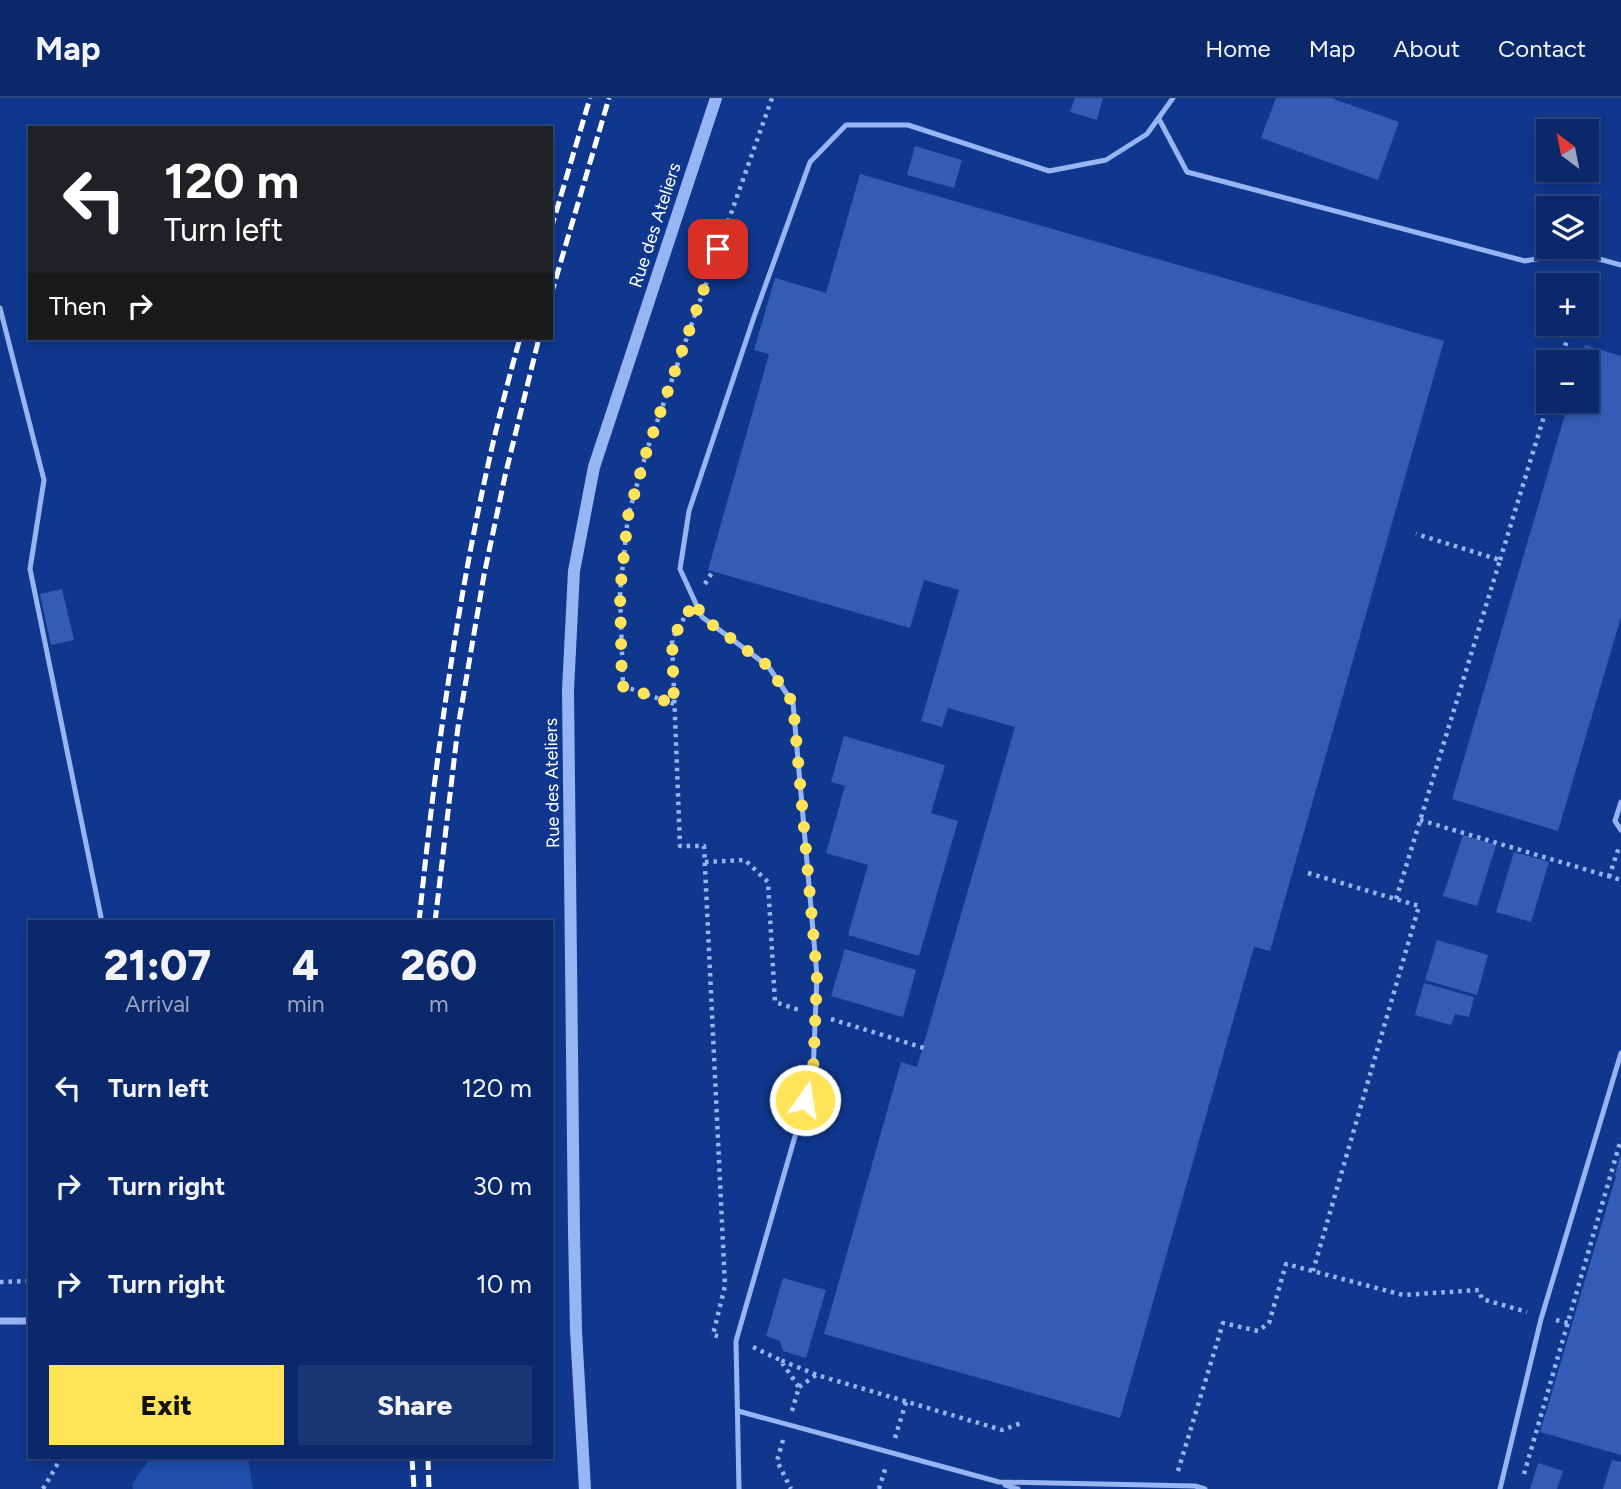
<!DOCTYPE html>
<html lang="en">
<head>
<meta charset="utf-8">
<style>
	:root { --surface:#0b296a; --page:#193572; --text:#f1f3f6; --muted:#9aa6c1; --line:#2b457e; --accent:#ffe358 }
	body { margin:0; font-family:Figtree,sans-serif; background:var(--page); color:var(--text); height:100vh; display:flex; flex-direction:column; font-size:26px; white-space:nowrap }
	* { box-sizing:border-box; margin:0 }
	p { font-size:23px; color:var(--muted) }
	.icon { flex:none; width:38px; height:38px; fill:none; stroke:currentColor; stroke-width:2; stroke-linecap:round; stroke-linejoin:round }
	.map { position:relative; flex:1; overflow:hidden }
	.panel { position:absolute; left:28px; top:822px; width:525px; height:539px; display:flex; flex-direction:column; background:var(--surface); border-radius:0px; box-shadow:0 4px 10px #0003,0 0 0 2px var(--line) }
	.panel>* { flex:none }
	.guide { position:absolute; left:28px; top:28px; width:525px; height:214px; border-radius:0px; box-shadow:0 4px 10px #0003,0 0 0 2px var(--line); background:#202124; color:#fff; overflow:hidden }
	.needle { width:46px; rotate:328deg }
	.tools { position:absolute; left:1536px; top:21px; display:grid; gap:14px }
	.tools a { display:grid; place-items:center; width:63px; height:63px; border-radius:0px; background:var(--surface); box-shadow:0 4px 10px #0003,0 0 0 2px var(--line); font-size:35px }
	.pin { position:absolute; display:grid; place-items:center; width:60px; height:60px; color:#fff; margin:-30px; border-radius:14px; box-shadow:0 4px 10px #0006 }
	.me { position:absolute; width:77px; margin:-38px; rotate:13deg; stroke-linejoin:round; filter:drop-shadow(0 0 5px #0008) }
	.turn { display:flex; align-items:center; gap:24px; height:147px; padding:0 21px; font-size:32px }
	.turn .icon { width:91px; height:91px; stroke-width:2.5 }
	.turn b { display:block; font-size:49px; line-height:60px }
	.then { display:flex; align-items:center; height:66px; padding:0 21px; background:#0003; gap:14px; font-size:26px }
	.eta { display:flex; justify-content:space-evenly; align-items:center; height:119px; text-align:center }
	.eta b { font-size:42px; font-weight:800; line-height:49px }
	.button { display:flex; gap:14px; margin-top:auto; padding:14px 21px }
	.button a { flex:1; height:80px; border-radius:0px; background:var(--accent); color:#111; font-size:28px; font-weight:800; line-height:80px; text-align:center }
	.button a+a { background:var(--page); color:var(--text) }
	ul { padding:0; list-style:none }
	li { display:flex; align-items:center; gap:21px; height:98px; padding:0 21px }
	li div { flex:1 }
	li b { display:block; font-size:26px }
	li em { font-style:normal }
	header { display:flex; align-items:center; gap:42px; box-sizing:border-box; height:98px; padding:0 35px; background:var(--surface); border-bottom:2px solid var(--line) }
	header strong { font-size:33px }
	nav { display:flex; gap:38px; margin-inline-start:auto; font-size:24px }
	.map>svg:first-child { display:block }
	.green { fill:#204ead }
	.building { fill:#335db5 }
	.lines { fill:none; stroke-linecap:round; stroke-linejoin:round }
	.path { stroke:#97b5f3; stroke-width:4.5; stroke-dasharray:3.5 5; stroke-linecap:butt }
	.service { stroke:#97b5f3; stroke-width:5 }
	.minor { stroke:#97b5f3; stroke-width:7 }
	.tertiary { stroke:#97b5f3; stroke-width:12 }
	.rail { stroke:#fff; stroke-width:5; stroke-dasharray:12 5; stroke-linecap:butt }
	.route { stroke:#ffe358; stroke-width:12; stroke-dasharray:0 21.6 }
	.labels { text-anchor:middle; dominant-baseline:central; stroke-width:7; stroke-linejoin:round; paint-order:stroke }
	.street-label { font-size:18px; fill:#fff; stroke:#0f378d }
</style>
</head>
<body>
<header>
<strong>Map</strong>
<nav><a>Home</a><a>Map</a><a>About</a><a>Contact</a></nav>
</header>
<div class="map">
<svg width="1621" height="1391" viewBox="0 0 1621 1391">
	<rect width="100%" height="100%" fill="#0f378d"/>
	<!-- green -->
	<path class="green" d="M150,1360H248L253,1391H133L132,1386Z"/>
	<!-- building -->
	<g class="building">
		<path d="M1075,0H1103L1097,22L1070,14Z"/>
		<path d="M1276,0H1331L1399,24L1378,82L1261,40Z"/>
		<path d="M915,48L962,62L954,90L907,77Z"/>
		<path d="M860,76L1444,243L1270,853L1254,849L1120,1320L824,1236L901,964L917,969L1015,629L948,610L942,629L921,623L959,492L924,482L910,530L708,472L769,256L754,252L775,180L826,195Z"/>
		<path d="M1585,247L1621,258V519L1558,733L1452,701L1569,303H1587V264H1580Z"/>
		<path d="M62,491L74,542L51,547L40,496Z"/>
		<path d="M844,638L945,667L931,715L958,723L919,858L848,837L868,767L826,755L845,688L831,684Z"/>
		<path d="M1463,737L1496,747L1477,808L1443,798Z"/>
		<path d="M1514,754L1549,764L1531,824L1496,814Z"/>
		<path d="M1437,842L1488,857L1477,897L1425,882Z"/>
		<path d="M845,851L916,872L903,919L831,898Z"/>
		<path d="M1424,885L1474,899L1469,919L1455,916L1451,927L1415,917Z"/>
		<path d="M1620,1058L1621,1059V1357L1540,1334L1616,1078L1615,1077Z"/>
		<path d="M783,1180L826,1192L806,1260L783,1253L780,1243L766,1238Z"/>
		<path d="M1612,1362L1621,1364V1391H1603Z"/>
		<path d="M1538,1365L1563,1373L1557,1391H1530Z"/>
	</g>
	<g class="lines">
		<!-- path -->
		<g class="path">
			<path d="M1584,187L1588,175"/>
			<path d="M1560,264L1572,226"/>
			<path d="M1500,462L1549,302"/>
			<path d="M705,486L713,473"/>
			<path d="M684,520L672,541L680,748H704L725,1188L713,1237L721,1239"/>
			<path d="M674,606L623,588L620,494L628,418L647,352L772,0"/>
			<path d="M1420,722L1621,782"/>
			<path d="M705,764L745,762L768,784L775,904L799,912"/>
			<path d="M1308,775L1419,808L1313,1173"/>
			<path d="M1609,779L1619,749"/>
			<path d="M1396,801L1500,462L1416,436"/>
			<path d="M831,921L924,950"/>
			<path d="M0,1184L30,1183"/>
			<path d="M1556,1222L1568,1225"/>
			<path d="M753,1249L780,1262"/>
			<path d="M799,1289L816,1277"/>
			<path d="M792,1313L799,1289L780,1262L817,1277L1002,1332L1024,1324"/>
			<path d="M895,1340L906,1304"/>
			<path d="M783,1342L777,1363L791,1391"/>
			<path d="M1178,1373L1223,1225L1258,1233L1269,1225L1286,1166L1403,1197L1479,1192L1482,1201L1527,1214"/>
			<path d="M1524,1376L1621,1041"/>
			<path d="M43,1391L61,1360"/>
			<path d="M879,1391L886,1368"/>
		</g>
		<!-- service -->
		<g class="service">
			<path d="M1159,21L1187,74L1525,163L1574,154L1621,167"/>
			<path d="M0,210L44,382L30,471L102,824"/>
			<path d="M1621,704L1615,723L1621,732"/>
			<path d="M738,1313L999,1384L1195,1388L1205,1391"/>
			<path d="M1005,1387L1018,1391"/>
			<path d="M739,1391L736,1243L813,976L817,878L793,605L768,568L702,519L680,471L689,413L754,219L810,64L846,27H908L1049,73L1106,62L1147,36L1173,0"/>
			<path d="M1500,1391L1541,1221L1621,955"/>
		</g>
		<!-- minor -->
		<path class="minor" d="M0,1223H30"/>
		<!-- tertiary -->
		<path class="tertiary" d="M585,1391L576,1233L574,1133L568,592L574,473L594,369L716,0"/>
		<!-- rail -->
		<g class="rail">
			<path d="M551,131L590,0"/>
			<path d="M551,197L609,0"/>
			<path d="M419,824C439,627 466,431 520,240"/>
			<path d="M435,824L458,629L484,477L505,378L539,240"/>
			<path d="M412,1360L414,1391"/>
			<path d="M428,1360L429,1391"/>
		</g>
	</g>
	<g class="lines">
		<!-- route -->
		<path class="route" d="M718,151L647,352L628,418L620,494L622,588L674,606L672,541L695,503L702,519L768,568L793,605L817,878L813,976L805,1002"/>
	</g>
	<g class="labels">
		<!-- street labels -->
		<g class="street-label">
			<text transform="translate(655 127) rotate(-72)">Rue des Ateliers</text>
			<text transform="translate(552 685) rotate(-91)">Rue des Ateliers</text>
		</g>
	</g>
</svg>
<div class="tools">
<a><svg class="needle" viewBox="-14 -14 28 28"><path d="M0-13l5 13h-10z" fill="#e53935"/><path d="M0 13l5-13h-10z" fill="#9aa6c1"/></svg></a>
<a><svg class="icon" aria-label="layers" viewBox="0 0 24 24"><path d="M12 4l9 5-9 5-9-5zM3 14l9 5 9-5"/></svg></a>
<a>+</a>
<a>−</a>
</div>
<div class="pin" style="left:718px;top:151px;background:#d93025"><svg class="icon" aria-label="arrive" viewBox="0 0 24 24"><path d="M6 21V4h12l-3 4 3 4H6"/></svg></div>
<svg class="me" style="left:805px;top:1002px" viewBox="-20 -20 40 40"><circle r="17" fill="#ffe358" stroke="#fff" stroke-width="3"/><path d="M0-11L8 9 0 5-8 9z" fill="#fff"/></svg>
<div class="guide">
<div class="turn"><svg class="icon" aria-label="left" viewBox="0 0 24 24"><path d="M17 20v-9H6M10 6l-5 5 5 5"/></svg><div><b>120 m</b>Turn left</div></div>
<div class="then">Then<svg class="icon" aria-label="right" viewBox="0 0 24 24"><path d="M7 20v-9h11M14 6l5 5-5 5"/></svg></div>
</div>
<section class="panel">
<div class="eta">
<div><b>21:07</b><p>Arrival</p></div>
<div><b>4</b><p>min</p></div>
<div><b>260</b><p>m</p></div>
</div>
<ul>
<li><svg class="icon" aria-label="left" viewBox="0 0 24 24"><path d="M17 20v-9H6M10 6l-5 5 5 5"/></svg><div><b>Turn left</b></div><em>120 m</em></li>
<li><svg class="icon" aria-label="right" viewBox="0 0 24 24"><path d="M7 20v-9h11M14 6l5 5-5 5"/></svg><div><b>Turn right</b></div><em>30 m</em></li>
<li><svg class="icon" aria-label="right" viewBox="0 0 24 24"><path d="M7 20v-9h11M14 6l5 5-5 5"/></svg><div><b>Turn right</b></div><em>10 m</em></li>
</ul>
<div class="button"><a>Exit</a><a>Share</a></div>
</section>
</div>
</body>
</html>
